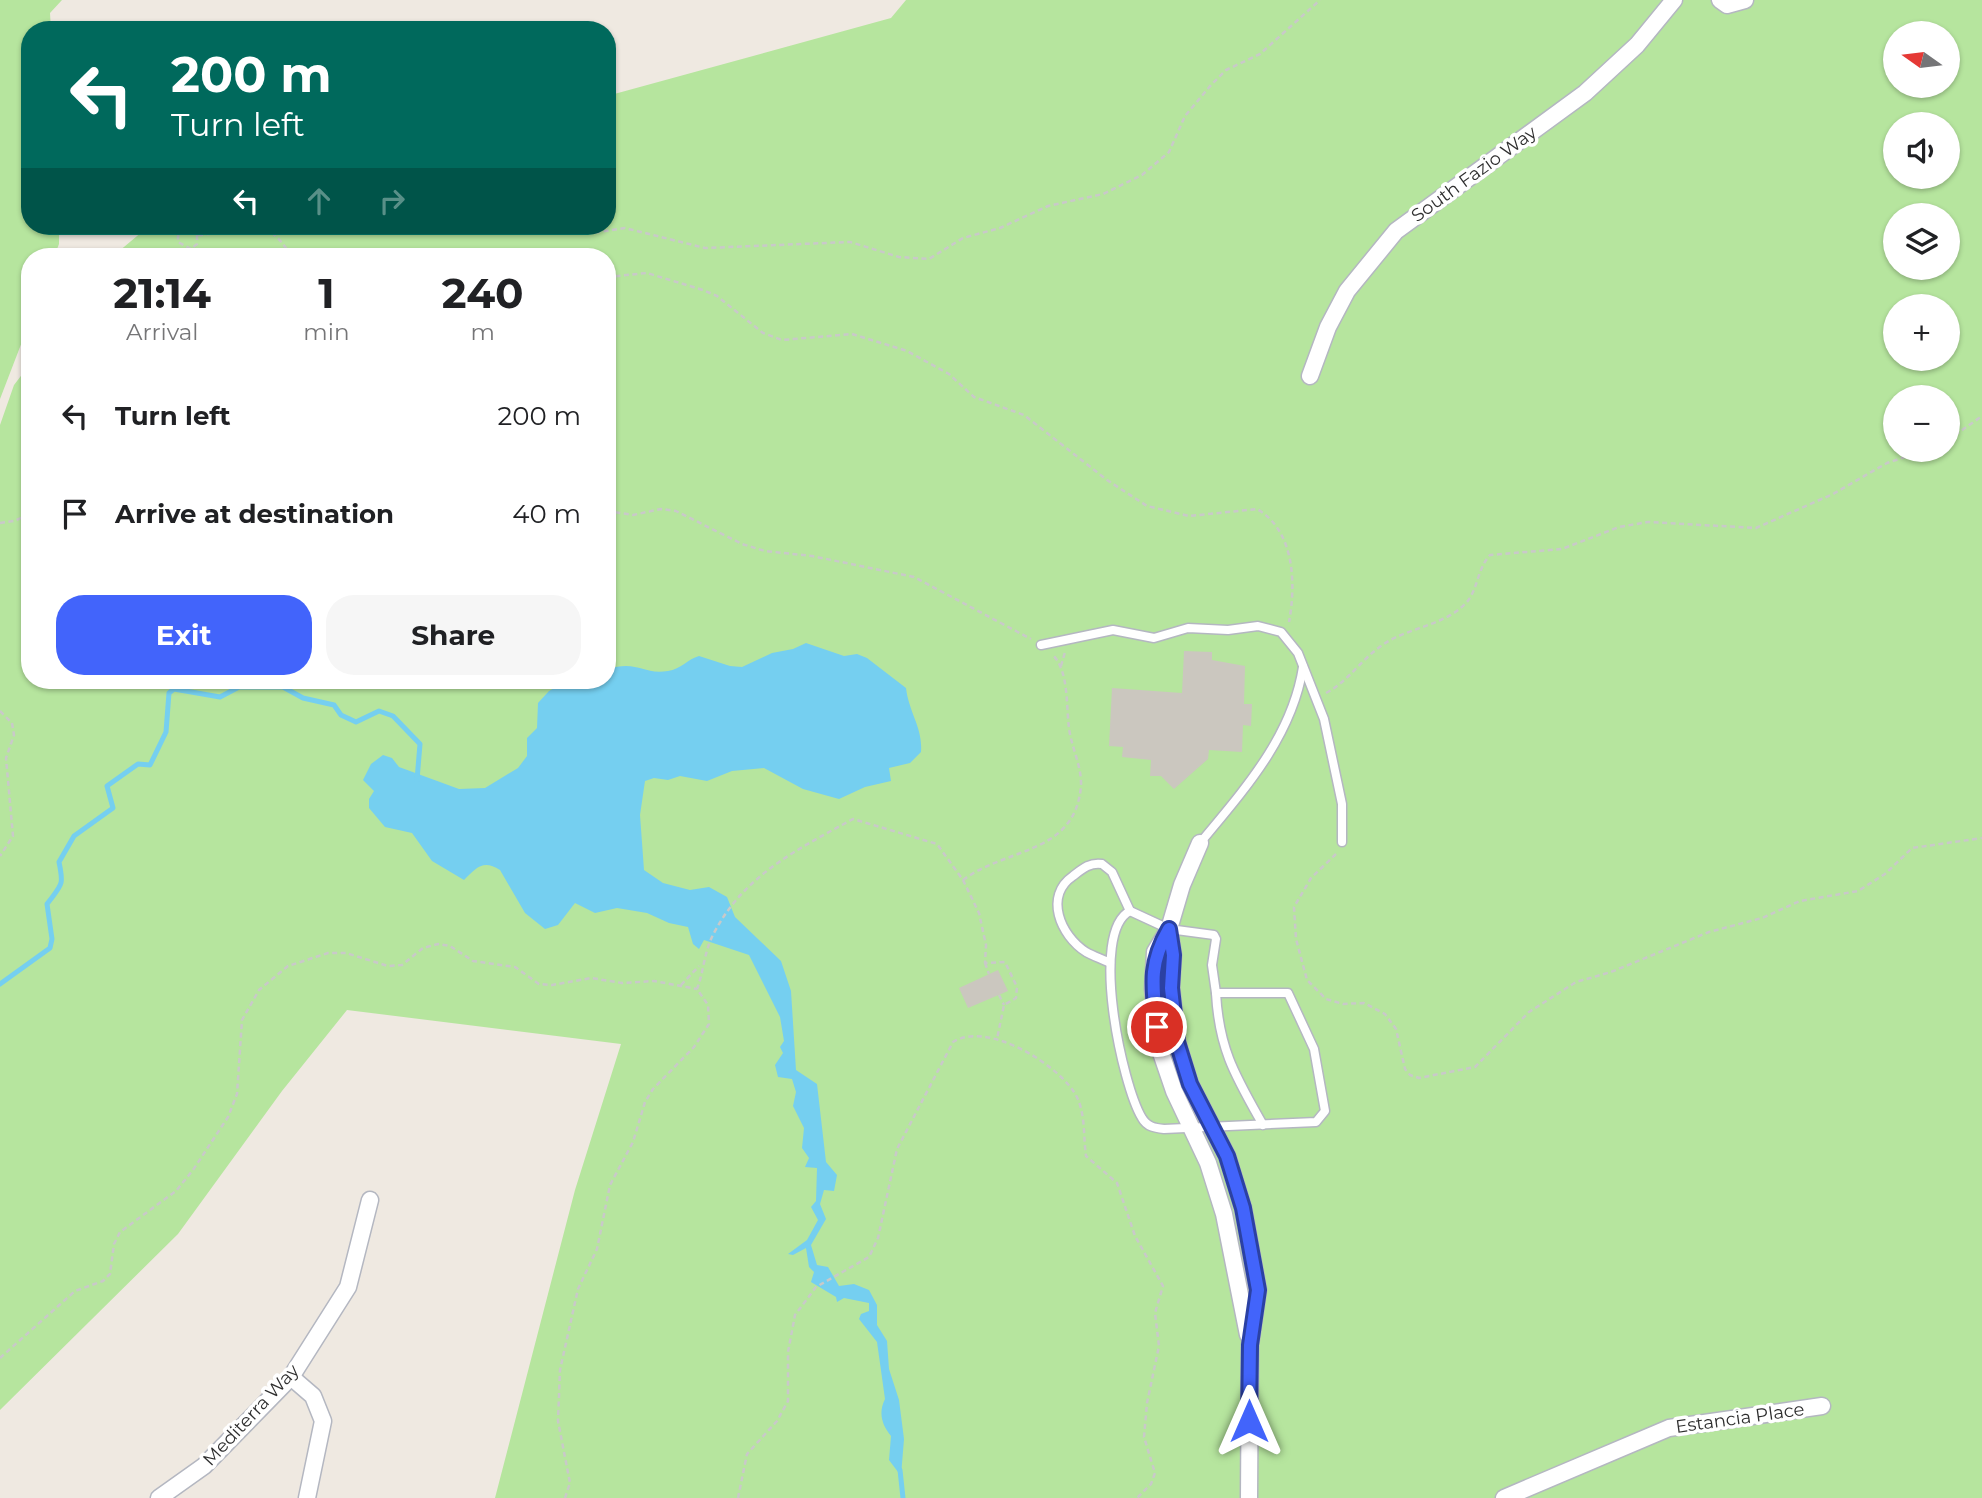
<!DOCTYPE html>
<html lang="en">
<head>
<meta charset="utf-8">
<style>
	:root { --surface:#fff; --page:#f6f6f6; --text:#202124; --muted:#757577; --accent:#4264fb }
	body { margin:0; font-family:Montserrat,sans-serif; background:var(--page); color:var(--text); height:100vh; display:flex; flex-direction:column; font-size:26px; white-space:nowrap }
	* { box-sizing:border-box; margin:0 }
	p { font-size:23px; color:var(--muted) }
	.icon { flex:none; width:38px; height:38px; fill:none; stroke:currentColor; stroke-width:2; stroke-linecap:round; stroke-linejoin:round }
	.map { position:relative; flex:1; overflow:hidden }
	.panel { position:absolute; left:21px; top:248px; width:595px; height:441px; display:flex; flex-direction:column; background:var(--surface); border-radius:28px; box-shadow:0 2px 5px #0004 }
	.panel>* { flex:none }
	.guide { position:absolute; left:21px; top:21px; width:595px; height:214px; border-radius:28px; box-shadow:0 2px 5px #0004; background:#00695c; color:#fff; overflow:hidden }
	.needle { width:46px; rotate:284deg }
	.buttons { position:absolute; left:1883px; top:21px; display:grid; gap:14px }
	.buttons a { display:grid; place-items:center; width:77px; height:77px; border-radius:50%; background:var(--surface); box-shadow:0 2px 5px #0004; font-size:35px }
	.pin { position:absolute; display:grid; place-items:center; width:60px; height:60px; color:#fff; margin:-30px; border:4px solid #fff; border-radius:50%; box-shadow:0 2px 7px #0007 }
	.me { position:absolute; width:77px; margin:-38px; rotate:0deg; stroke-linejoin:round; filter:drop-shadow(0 0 5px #0008) }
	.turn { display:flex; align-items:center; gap:24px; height:147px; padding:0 35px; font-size:32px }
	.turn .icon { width:91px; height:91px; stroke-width:2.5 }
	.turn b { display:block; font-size:49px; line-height:60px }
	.lanes { display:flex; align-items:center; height:66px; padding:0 35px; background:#0003; justify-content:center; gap:35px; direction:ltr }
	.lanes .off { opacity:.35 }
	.eta { display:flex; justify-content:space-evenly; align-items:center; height:119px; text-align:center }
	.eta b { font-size:42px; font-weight:700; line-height:49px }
	.action { display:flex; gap:14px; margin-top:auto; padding:14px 35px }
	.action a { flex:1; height:80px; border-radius:28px; background:var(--accent); color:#fff; font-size:28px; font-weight:700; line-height:80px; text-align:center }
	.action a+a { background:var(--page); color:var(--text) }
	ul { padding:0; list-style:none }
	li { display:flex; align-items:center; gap:21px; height:98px; padding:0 35px }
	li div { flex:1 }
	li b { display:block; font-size:26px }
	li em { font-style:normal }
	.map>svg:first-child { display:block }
	.green { fill:#b6e59e; fill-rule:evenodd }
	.water { fill:#75cff0 }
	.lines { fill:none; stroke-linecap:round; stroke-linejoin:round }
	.stream { stroke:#75cff0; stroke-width:5 }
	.building { fill:#cbc7bf }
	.lane-casing { stroke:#b4b7c1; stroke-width:11 }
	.street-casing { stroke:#b4b7c1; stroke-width:19 }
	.path { stroke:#c9c9c9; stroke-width:2.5; stroke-dasharray:5 3.5; stroke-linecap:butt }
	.lane { stroke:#fff; stroke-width:8 }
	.street { stroke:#fff; stroke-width:16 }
	.route-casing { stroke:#2b41a3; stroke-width:18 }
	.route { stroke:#4264fb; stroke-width:12 }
	.labels { text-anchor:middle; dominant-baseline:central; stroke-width:7; stroke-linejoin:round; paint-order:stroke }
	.street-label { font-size:18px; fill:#2e2e2e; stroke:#fff }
</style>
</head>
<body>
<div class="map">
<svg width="1982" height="1498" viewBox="0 0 1982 1498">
	<rect width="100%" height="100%" fill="#efe9e1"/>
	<!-- green -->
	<g class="green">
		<path d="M0,0H62L50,13L51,30H30V226H59V244L54,257H30V321L0,399Z"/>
		<path d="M906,0H1982V1498H495L575,1190L621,1044L347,1010L282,1091L178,1234L0,1410V425L14,385L30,364V681H607V257H112L149,226H607V96L891,18ZM1895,33H1948V86H1895ZM1895,124H1948V177H1895ZM1895,215H1948V268H1895ZM1895,306H1948V359H1895ZM1895,397H1948V450H1895Z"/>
	</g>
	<!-- water -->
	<path class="water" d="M806,643L844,656L857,654L867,658L906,688C909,713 923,728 921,752L910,763L889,768L891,781L865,787L839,799L803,789L764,768L732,771L707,781L680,776L668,780L654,778L645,781L640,815L644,870L663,883L690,890L709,887L727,897L735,917L781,961L791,991L796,1070L817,1084L826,1162L837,1175L834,1191L824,1190L820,1204L826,1219L811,1245L817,1265L828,1267L839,1286L854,1284L869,1290L877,1305V1325L887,1341L889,1369L899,1400L904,1439L901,1476L889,1460L891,1436C882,1425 878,1413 885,1399L877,1342L859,1319L861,1314L869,1311V1303L844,1298L837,1302L836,1297L811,1282L814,1272L809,1267L806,1248L793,1255L788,1254L807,1240L818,1220L811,1207L816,1201L817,1168L805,1167L809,1158L802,1148L804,1128L793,1106L796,1092L792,1079L778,1077L775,1065L783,1053L780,1047L784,1041L780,1017L749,955L704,940L699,949L693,944L688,927L669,923L647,913L617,908L595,913L575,903L558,925L545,929L525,913L500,870C483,859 476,868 464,880L432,861L412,833L385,827L369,808V799L374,791L363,780L371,764L383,755L392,758L399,767L459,789L485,788L518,768L527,756V738L537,728L538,703L549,691L567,681H607V669C639,660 642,675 668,671C681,669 688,659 699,656L730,666L742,667L772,653L793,649Z"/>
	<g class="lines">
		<!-- stream -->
		<g class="stream">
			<path d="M0,984L50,948L52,939L47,904C62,884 64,886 59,862L74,836L113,808L107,786L138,764L150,765L166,732L169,693L174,689L220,697L239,687H283L303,698L334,705L341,715L356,722L379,711L393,716L420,744L417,780"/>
			<path d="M900,1470L903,1498"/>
		</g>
	</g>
	<!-- building -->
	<g class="building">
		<path d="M1184,651L1212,652V660L1245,666L1244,704H1252L1251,726L1243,725L1242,752L1209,750L1208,759L1174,789L1161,776H1150L1151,760L1122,757L1123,747L1109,746L1112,688L1182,693Z"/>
		<path d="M998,970L1008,991L968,1008L959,988Z"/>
	</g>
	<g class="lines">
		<defs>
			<g id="lane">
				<path d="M1041,645L1113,630L1154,638L1188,628L1228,630L1258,626L1281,632L1298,653L1324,719L1342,804V842"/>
				<path d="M1200,843C1244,790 1292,737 1303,667"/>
				<path d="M1130,911L1169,929L1214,935L1216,939L1212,965L1216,993H1288L1314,1049L1325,1111L1316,1122L1164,1129C1155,1128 1147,1127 1142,1118C1122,1085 1089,932 1130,911Z"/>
				<path d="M1110,963C1102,959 1093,956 1086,952C1060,935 1044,896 1073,876C1082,869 1090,862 1102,864L1112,872L1130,911"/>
				<path d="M1216,993C1219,1050 1236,1077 1263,1125"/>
			</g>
			<g id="street">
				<path d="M1720,0L1727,5L1745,0"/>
				<path d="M1310,376L1328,327L1347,291L1396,231L1585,93L1637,45L1674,0"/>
				<path d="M1200,843L1182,885L1169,929L1155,952L1153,989L1159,1047L1174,1091L1208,1163L1224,1214L1248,1335"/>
				<path d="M1169,929L1173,955L1171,987L1177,1042L1190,1084L1227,1156L1243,1208L1258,1290L1250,1345L1249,1498"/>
				<path d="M291,1377L313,1396L323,1421L307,1498"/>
				<path d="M159,1498L204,1466L291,1377L348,1287L370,1200"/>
				<path d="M1504,1498L1669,1428L1822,1406"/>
			</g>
		</defs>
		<!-- lane casing -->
		<use href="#lane" class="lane-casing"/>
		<!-- street casing -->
		<use href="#street" class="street-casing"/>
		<!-- path -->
		<g class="path">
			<path d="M562,226L592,233L625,228L705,248L850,242L899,257L929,259L963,238L1000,228L1048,206L1103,194L1142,175L1169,152L1185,116L1211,85L1226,70L1260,54L1320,0"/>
			<path d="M276,233L291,226"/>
			<path d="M197,235V244L191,249L178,242V236L186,231C192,231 195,235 201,235C247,230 261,208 292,257"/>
			<path d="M607,277L647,273L703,290L717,296L763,333L782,340L852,334L907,351L949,374L974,397L1024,415L1107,480L1147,506L1189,516L1257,509C1295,531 1296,584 1289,622"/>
			<path d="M1948,440L1982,416"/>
			<path d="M607,511L633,515L661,509L676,511L742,544L765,551L812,556L914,577L1031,639"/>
			<path d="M0,523L14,521L30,514"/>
			<path d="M1061,666L1065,652"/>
			<path d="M1326,693C1349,681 1362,658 1384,644C1409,627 1444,626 1466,603C1478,590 1477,569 1490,555L1562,549L1619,527L1648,522L1756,528L1833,494L1887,463L1926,450"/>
			<path d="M0,711L12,723L14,735L6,758L13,836L0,856"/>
			<path d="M1336,854L1311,878L1294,907L1296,939L1307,980L1326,999L1343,1004L1364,1003L1385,1014L1396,1029L1405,1069L1410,1075L1419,1078L1475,1067L1529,1012L1576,982L1611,972L1709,932L1762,918L1800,901L1858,891L1885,874L1912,848L1982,838"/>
			<path d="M963,880C1007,847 1075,855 1081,786C1082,767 1071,746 1069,728C1066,705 1069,672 1053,655"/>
			<path d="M985,963L989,974"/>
			<path d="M681,985L699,966"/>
			<path d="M999,995L1004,1005"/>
			<path d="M0,1358L75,1291L103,1281L110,1274L114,1244L120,1232L176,1191L193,1170L228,1117L237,1094L242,1020L259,990L288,966L328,953H346L388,966L402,965L423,948L438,944L450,946L473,961L515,967L539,984L552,985L591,978L622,983L654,981L697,989"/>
			<path d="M565,1498L570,1483L558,1421L560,1370L578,1289L597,1249L610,1185L633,1142L645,1102L653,1089L694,1047L709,1024L708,1005L697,989C704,971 704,951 714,933C744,875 798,849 853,819L937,844L963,880L979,913L986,945L985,963L1005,962L1017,987L1016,998L1004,1005L997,1039"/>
			<path d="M738,1498L747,1454L777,1421L788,1401V1352L795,1315L816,1287L869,1257L878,1238L897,1149L953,1042C987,1021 1054,1062 1074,1092C1086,1110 1083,1135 1086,1156L1117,1183L1135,1236L1163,1286L1155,1313L1159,1346L1147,1403L1144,1437L1155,1473L1151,1484L1137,1498"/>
		</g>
		<!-- lane -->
		<use href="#lane" class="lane"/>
		<!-- street -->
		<use href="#street" class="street"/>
	</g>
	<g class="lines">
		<defs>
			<path id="route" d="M1157,1027C1153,987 1148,965 1169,929L1173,955L1171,988L1177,1042L1190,1084L1227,1156L1243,1208L1258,1290L1250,1345L1249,1421"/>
		</defs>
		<!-- route casing -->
		<use href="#route" class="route-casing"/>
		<!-- route -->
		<use href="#route" class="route"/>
	</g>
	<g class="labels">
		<!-- street labels -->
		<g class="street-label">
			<text transform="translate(1474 174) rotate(-36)">South Fazio Way</text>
			<text transform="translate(251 1415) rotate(-47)">Mediterra Way</text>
			<text transform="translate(1740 1418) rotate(-8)">Estancia Place</text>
		</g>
	</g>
</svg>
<div class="buttons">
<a><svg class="needle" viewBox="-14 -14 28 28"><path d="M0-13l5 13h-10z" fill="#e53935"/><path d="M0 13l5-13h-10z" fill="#757577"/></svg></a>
<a><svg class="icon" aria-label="sound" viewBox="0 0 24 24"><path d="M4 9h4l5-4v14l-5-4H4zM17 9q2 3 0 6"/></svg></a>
<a><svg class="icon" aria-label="layers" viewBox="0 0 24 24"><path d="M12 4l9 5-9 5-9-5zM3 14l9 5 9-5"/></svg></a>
<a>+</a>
<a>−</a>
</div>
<div class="pin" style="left:1157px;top:1027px;background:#d93025"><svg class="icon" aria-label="arrive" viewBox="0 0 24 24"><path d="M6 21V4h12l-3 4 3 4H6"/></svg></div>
<svg class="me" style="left:1249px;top:1421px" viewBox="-20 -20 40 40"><path d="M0-17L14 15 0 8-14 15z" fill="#4264fb" stroke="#fff" stroke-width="4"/></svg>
<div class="guide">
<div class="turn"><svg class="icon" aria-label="left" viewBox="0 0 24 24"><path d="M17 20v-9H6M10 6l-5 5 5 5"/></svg><div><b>200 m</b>Turn left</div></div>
<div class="lanes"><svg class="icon" aria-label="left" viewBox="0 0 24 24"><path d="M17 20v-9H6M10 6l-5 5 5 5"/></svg><svg class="icon off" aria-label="ahead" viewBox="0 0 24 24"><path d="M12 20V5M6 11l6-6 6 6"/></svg><svg class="icon off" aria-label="right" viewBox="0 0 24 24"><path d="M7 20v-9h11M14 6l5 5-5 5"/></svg></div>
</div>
<section class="panel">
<div class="eta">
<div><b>21:14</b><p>Arrival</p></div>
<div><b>1</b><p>min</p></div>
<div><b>240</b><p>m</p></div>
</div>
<ul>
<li><svg class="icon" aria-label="left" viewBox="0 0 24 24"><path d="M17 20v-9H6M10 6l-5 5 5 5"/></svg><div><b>Turn left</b></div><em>200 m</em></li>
<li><svg class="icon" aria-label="arrive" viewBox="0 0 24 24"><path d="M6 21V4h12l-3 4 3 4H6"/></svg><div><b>Arrive at destination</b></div><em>40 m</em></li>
</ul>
<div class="action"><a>Exit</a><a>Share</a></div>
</section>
</div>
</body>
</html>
